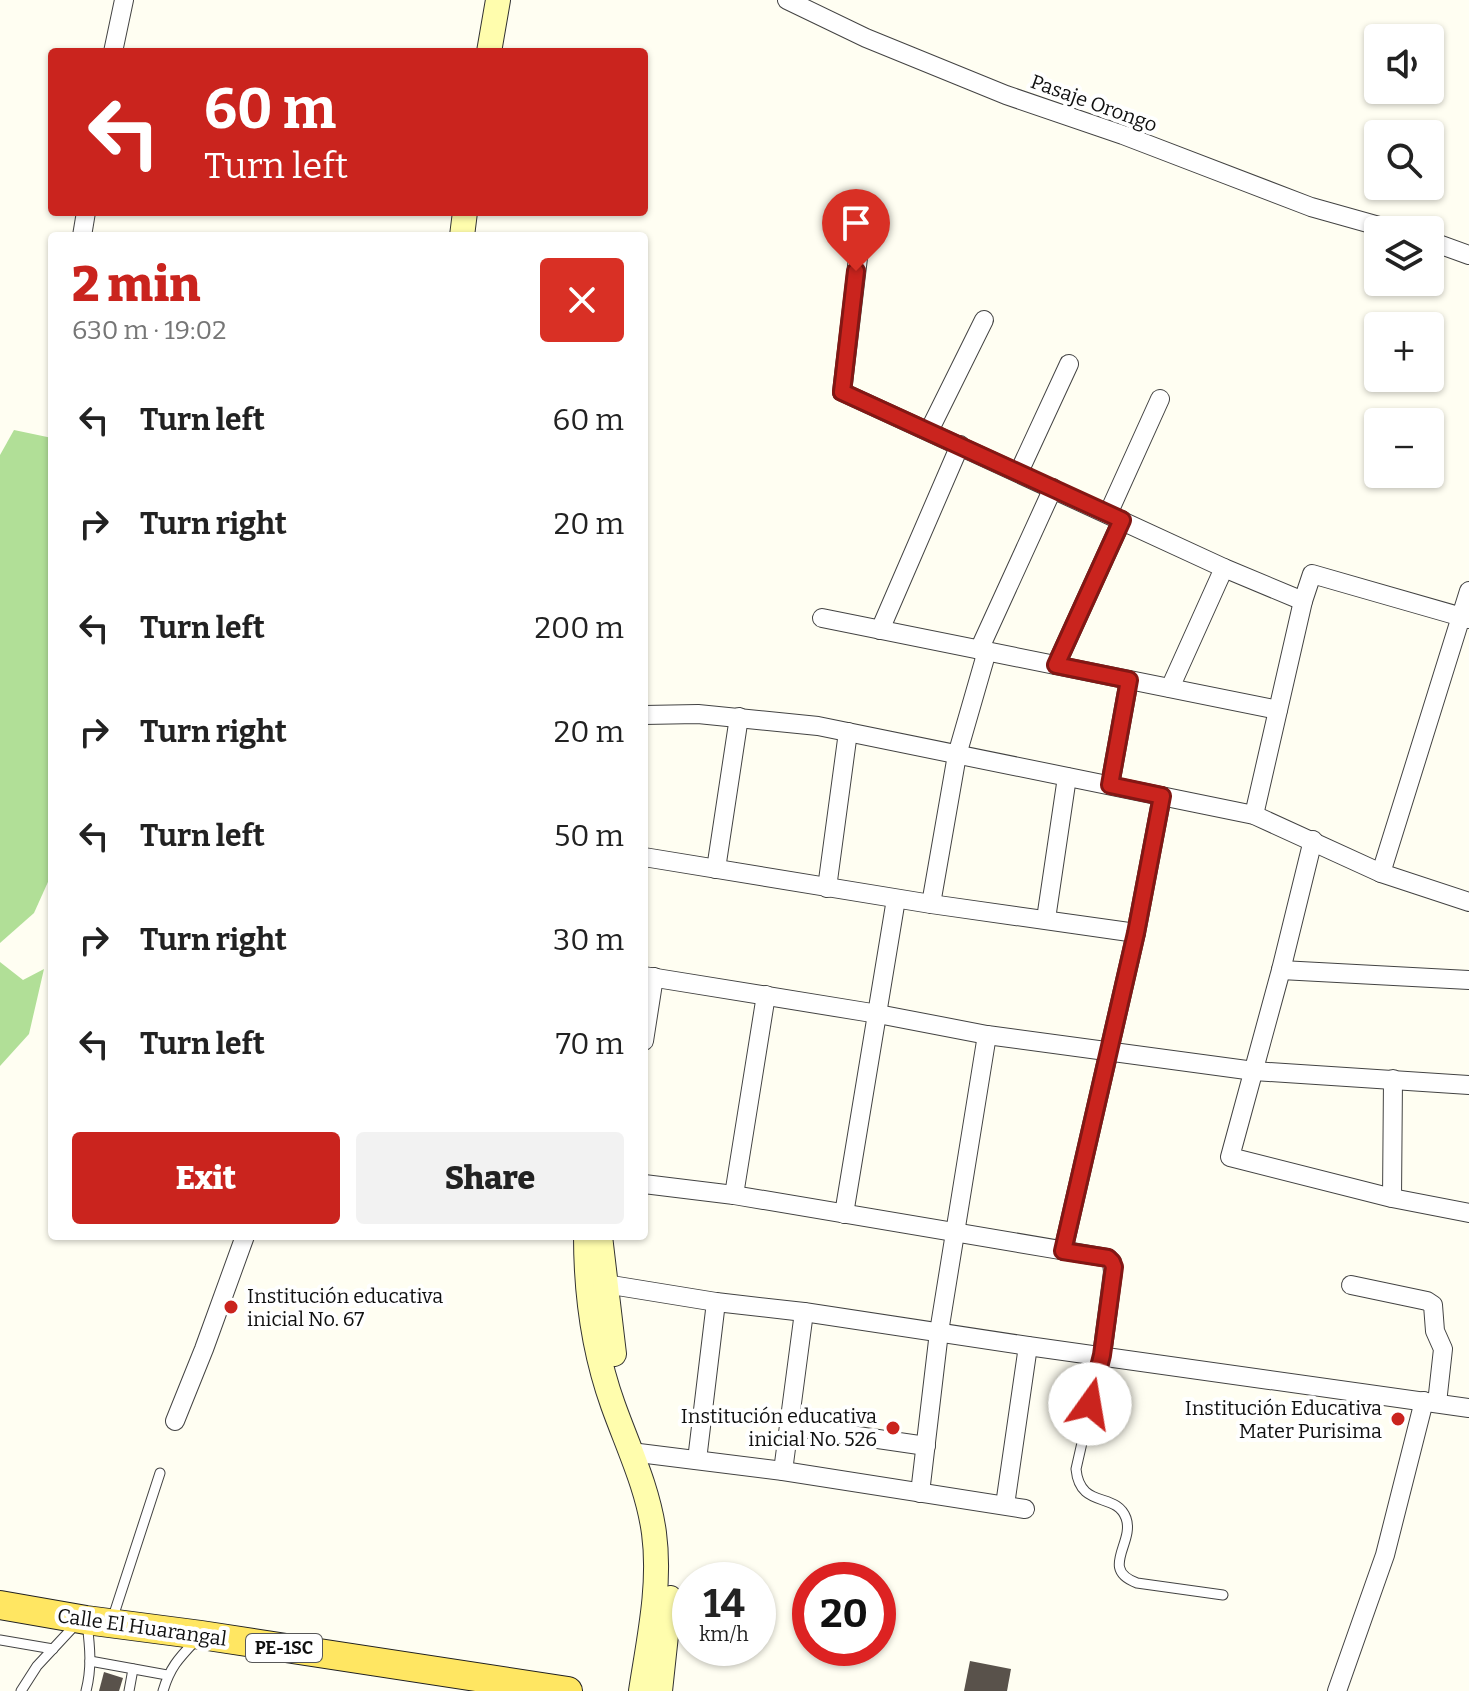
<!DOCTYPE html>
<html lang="en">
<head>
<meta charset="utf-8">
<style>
	:root { --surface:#fff; --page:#f2f2f2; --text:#222; --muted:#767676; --accent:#ca241e }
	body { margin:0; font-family:Bitter,serif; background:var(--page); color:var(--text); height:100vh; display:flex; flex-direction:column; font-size:30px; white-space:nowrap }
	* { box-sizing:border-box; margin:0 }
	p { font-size:26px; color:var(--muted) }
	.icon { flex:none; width:44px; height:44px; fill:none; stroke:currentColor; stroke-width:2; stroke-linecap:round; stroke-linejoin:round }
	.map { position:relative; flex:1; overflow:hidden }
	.details { position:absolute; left:48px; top:232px; width:600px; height:1008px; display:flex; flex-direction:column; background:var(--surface); border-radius:8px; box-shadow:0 2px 6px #0004 }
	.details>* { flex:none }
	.banner { position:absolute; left:48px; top:48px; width:600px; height:168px; border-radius:8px; box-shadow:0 2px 6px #0004; background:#ca241e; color:#fff; overflow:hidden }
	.buttons { position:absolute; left:1364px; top:24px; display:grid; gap:16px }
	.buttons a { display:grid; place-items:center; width:80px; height:80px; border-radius:8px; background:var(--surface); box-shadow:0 2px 6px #0004; font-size:40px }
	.speed { position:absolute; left:672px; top:1562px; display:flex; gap:16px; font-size:40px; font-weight:700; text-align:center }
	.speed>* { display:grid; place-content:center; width:104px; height:104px; border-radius:50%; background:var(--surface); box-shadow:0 2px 6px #0004; line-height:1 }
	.speed small { font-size:20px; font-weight:400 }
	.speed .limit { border:12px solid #d22; background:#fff; color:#111 }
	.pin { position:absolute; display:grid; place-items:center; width:68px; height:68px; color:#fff; margin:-82px -34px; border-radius:50% 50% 50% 0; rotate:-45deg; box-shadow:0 0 8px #0007 }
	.pin .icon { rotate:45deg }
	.me { position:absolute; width:88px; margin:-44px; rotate:13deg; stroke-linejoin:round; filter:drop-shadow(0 0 6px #0008) }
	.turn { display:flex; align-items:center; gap:28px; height:168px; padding:0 24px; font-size:36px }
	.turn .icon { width:104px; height:104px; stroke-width:2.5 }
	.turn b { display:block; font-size:56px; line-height:68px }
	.round { display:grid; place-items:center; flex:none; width:84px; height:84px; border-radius:8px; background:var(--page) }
	.headline { display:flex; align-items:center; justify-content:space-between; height:136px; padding:0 24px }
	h1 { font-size:48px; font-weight:800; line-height:60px; color:var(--accent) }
	.button { display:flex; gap:16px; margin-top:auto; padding:16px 24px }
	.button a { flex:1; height:92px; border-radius:8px; background:var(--accent); color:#fff; font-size:32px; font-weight:800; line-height:92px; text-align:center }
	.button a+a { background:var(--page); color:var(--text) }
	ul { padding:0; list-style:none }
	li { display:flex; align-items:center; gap:24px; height:104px; padding:0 24px }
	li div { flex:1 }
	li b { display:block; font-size:30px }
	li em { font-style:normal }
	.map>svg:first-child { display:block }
	.forest { fill:#b1df97 }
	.building { fill:#59524b }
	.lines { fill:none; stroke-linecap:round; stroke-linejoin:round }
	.lane-casing { stroke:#434343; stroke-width:11 }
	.street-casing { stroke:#434343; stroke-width:20 }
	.secondary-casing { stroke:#323232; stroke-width:26 }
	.primary-casing { stroke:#212121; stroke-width:30 }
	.lane { stroke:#fff; stroke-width:9 }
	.street { stroke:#fff; stroke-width:18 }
	.secondary { stroke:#fffdad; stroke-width:24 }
	.primary { stroke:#ffe662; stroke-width:28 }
	.route-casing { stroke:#831714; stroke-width:20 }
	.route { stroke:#ca241e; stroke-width:14 }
	.poi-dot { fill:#ca241e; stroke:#fff; stroke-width:3 }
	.labels { text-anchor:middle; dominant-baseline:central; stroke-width:8; stroke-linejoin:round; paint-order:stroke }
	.shield { fill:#fff; stroke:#585858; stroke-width:2 }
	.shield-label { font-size:18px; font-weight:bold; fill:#101010 }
	.street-label { font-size:20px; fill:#101010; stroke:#fff }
	.poi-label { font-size:20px; fill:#101010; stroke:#fff; text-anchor:end }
</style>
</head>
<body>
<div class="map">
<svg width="1469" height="1691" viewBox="0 0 1469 1691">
	<rect width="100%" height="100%" fill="#fffef2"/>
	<!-- forest -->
	<g class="forest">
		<path d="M14,430L52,438V873L34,913L0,943V455Z"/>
		<path d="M0,962L23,980L44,969L29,1034L0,1066Z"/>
	</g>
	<!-- building -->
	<g class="building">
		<path d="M970,1661L1011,1669L1007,1691H964Z"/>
		<path d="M104,1672L123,1678L119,1691H99Z"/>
	</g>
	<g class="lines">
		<defs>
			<g id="lane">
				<path d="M1102,1355L1076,1469C1080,1510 1116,1491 1126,1518C1135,1543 1099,1569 1137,1583L1223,1595"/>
				<path d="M112,1620L160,1473"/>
				<path d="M0,1640L53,1649"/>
				<path d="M90,1661L167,1675"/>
				<path d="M21,1691L37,1666L77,1623"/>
				<path d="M86,1691C92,1668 90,1647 87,1623"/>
				<path d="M129,1691L133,1669"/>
				<path d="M163,1691C170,1667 179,1658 196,1640"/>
			</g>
			<g id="street">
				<path d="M787,0L866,38L1006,95L1123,135L1311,207L1393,230"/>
				<path d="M113,52L124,0"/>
				<path d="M82,236L86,212"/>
				<path d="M860,241L842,392L1224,568L1303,601"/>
				<path d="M1430,241L1469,255"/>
				<path d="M929,431L984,320"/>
				<path d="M1019,472L1069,364"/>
				<path d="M1108,514L1160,399"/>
				<path d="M822,618L1278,710"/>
				<path d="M880,630L960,445"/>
				<path d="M979,650L1053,488"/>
				<path d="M1056,665L1122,520"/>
				<path d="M1170,688L1224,568"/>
				<path d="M644,715L698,714L818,726L1254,815L1381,873L1469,902"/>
				<path d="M1110,785L1129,680"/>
				<path d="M1254,815L1303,601L1312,574L1469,619"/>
				<path d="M1313,840L1281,970L1230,1157L1392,1198L1469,1213"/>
				<path d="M644,857L931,904L1136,933"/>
				<path d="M716,869L739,717"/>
				<path d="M1381,873L1469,591"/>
				<path d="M827,888L848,732"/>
				<path d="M931,904L957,755L987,651"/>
				<path d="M1046,919L1067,777"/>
				<path d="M1281,970L1469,980"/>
				<path d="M644,976L878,1014L987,1035L1254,1071L1469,1085"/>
				<path d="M644,1041L654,977"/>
				<path d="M644,1184L734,1195L1108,1258L1112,1262L1113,1272L1102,1355"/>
				<path d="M734,1195L766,995"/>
				<path d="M1392,1198L1393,1079"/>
				<path d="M844,1214L896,899"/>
				<path d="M1063,1251L1136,933L1162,796"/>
				<path d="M593,1282L716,1302L804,1312L1028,1346L1469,1408"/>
				<path d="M1351,1285L1427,1301L1433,1305L1435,1331L1443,1349L1437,1403"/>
				<path d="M175,1421L204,1349L245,1236"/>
				<path d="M789,1426L926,1446"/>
				<path d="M631,1452L783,1471L1025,1509"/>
				<path d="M697,1460L716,1302"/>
				<path d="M783,1471L804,1312"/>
				<path d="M920,1493L939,1332L987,1035"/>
				<path d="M1005,1505L1028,1346"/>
				<path d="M1337,1691L1385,1555L1424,1401"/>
			</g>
			<g id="secondary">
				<path d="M489,52L498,0"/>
				<path d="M462,236L465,212"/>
				<path d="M586,1236C586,1292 594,1352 613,1405C628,1447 648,1488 654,1533C661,1585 649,1639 641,1691"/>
				<path d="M600,1236L614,1354"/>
				<path d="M660,1691L670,1598"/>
			</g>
			<path id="primary" d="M0,1605L86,1620L201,1635L568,1691"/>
		</defs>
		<!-- lane casing -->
		<use href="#lane" class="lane-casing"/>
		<!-- street casing -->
		<use href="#street" class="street-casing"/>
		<!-- secondary casing -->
		<use href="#secondary" class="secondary-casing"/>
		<!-- primary casing -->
		<use href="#primary" class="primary-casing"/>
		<!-- lane -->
		<use href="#lane" class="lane"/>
		<!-- street -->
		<use href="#street" class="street"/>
		<!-- secondary -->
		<use href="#secondary" class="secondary"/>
		<!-- primary -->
		<use href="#primary" class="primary"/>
	</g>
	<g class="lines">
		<defs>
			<path id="route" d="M856,271L842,392L1122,520L1056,665L1129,680L1110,785L1162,796L1136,933L1063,1251L1108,1258L1112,1262L1114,1267L1102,1355L1090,1404"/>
		</defs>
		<!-- route casing -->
		<use href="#route" class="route-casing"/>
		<!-- route -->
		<use href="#route" class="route"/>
	</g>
	<!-- markers -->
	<g class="poi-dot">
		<circle cx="231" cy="1307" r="8"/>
		<circle cx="1398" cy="1419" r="8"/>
		<circle cx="893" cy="1428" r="8"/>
	</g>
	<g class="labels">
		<!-- shield labels -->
		<rect class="shield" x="246" y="1634" width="76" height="28" rx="6"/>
		<g class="shield-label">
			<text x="284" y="1648">PE-1SC</text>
		</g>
		<!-- street labels -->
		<g class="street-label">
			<text transform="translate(1094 103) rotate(20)">Pasaje Orongo</text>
			<text transform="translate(142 1627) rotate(8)">Calle El Huarangal</text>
		</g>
		<!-- poi labels -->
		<g class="poi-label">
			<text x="247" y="1296" text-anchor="start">Institución educativa<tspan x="247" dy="23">inicial No. 67</tspan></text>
			<text x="1382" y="1408">Institución Educativa<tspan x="1382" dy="23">Mater Purisima</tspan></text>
			<text x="877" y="1416">Institución educativa<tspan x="877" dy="23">inicial No. 526</tspan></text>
		</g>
	</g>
</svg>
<div class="buttons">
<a><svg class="icon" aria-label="sound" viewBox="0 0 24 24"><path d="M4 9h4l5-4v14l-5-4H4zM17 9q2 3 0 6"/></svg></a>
<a><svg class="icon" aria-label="search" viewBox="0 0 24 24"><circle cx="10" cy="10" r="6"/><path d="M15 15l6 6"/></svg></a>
<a><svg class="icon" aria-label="layers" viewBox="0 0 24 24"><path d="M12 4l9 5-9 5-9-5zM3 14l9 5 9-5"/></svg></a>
<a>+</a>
<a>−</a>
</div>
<div class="speed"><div>14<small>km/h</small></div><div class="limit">20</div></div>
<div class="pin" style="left:856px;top:271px;background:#d93025"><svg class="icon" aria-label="arrive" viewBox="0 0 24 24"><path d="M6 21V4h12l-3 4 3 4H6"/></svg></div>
<svg class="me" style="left:1090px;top:1404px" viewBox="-20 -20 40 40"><circle r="19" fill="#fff"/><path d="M0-13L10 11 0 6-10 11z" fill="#ca241e"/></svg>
<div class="banner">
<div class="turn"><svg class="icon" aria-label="left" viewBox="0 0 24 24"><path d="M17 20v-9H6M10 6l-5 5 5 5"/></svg><div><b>60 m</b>Turn left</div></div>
</div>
<section class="details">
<div class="headline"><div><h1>2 min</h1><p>630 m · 19:02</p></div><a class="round" style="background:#d93025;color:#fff"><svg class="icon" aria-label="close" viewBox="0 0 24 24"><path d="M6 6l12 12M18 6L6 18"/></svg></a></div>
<ul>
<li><svg class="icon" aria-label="left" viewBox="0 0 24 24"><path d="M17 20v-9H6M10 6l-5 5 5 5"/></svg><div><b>Turn left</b></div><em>60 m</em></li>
<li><svg class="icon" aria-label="right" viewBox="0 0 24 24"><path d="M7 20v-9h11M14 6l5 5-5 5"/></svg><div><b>Turn right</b></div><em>20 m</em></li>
<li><svg class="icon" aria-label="left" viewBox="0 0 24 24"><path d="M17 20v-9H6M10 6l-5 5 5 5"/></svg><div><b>Turn left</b></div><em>200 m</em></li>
<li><svg class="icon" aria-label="right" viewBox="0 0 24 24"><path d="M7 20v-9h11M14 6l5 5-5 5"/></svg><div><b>Turn right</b></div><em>20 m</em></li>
<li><svg class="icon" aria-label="left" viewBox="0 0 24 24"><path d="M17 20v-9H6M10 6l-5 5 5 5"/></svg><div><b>Turn left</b></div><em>50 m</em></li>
<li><svg class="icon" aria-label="right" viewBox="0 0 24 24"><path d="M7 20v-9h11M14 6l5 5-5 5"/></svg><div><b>Turn right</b></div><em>30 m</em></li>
<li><svg class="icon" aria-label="left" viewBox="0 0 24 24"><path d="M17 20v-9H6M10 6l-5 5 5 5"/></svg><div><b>Turn left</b></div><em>70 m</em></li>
</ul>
<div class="button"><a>Exit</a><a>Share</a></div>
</section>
</div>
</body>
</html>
